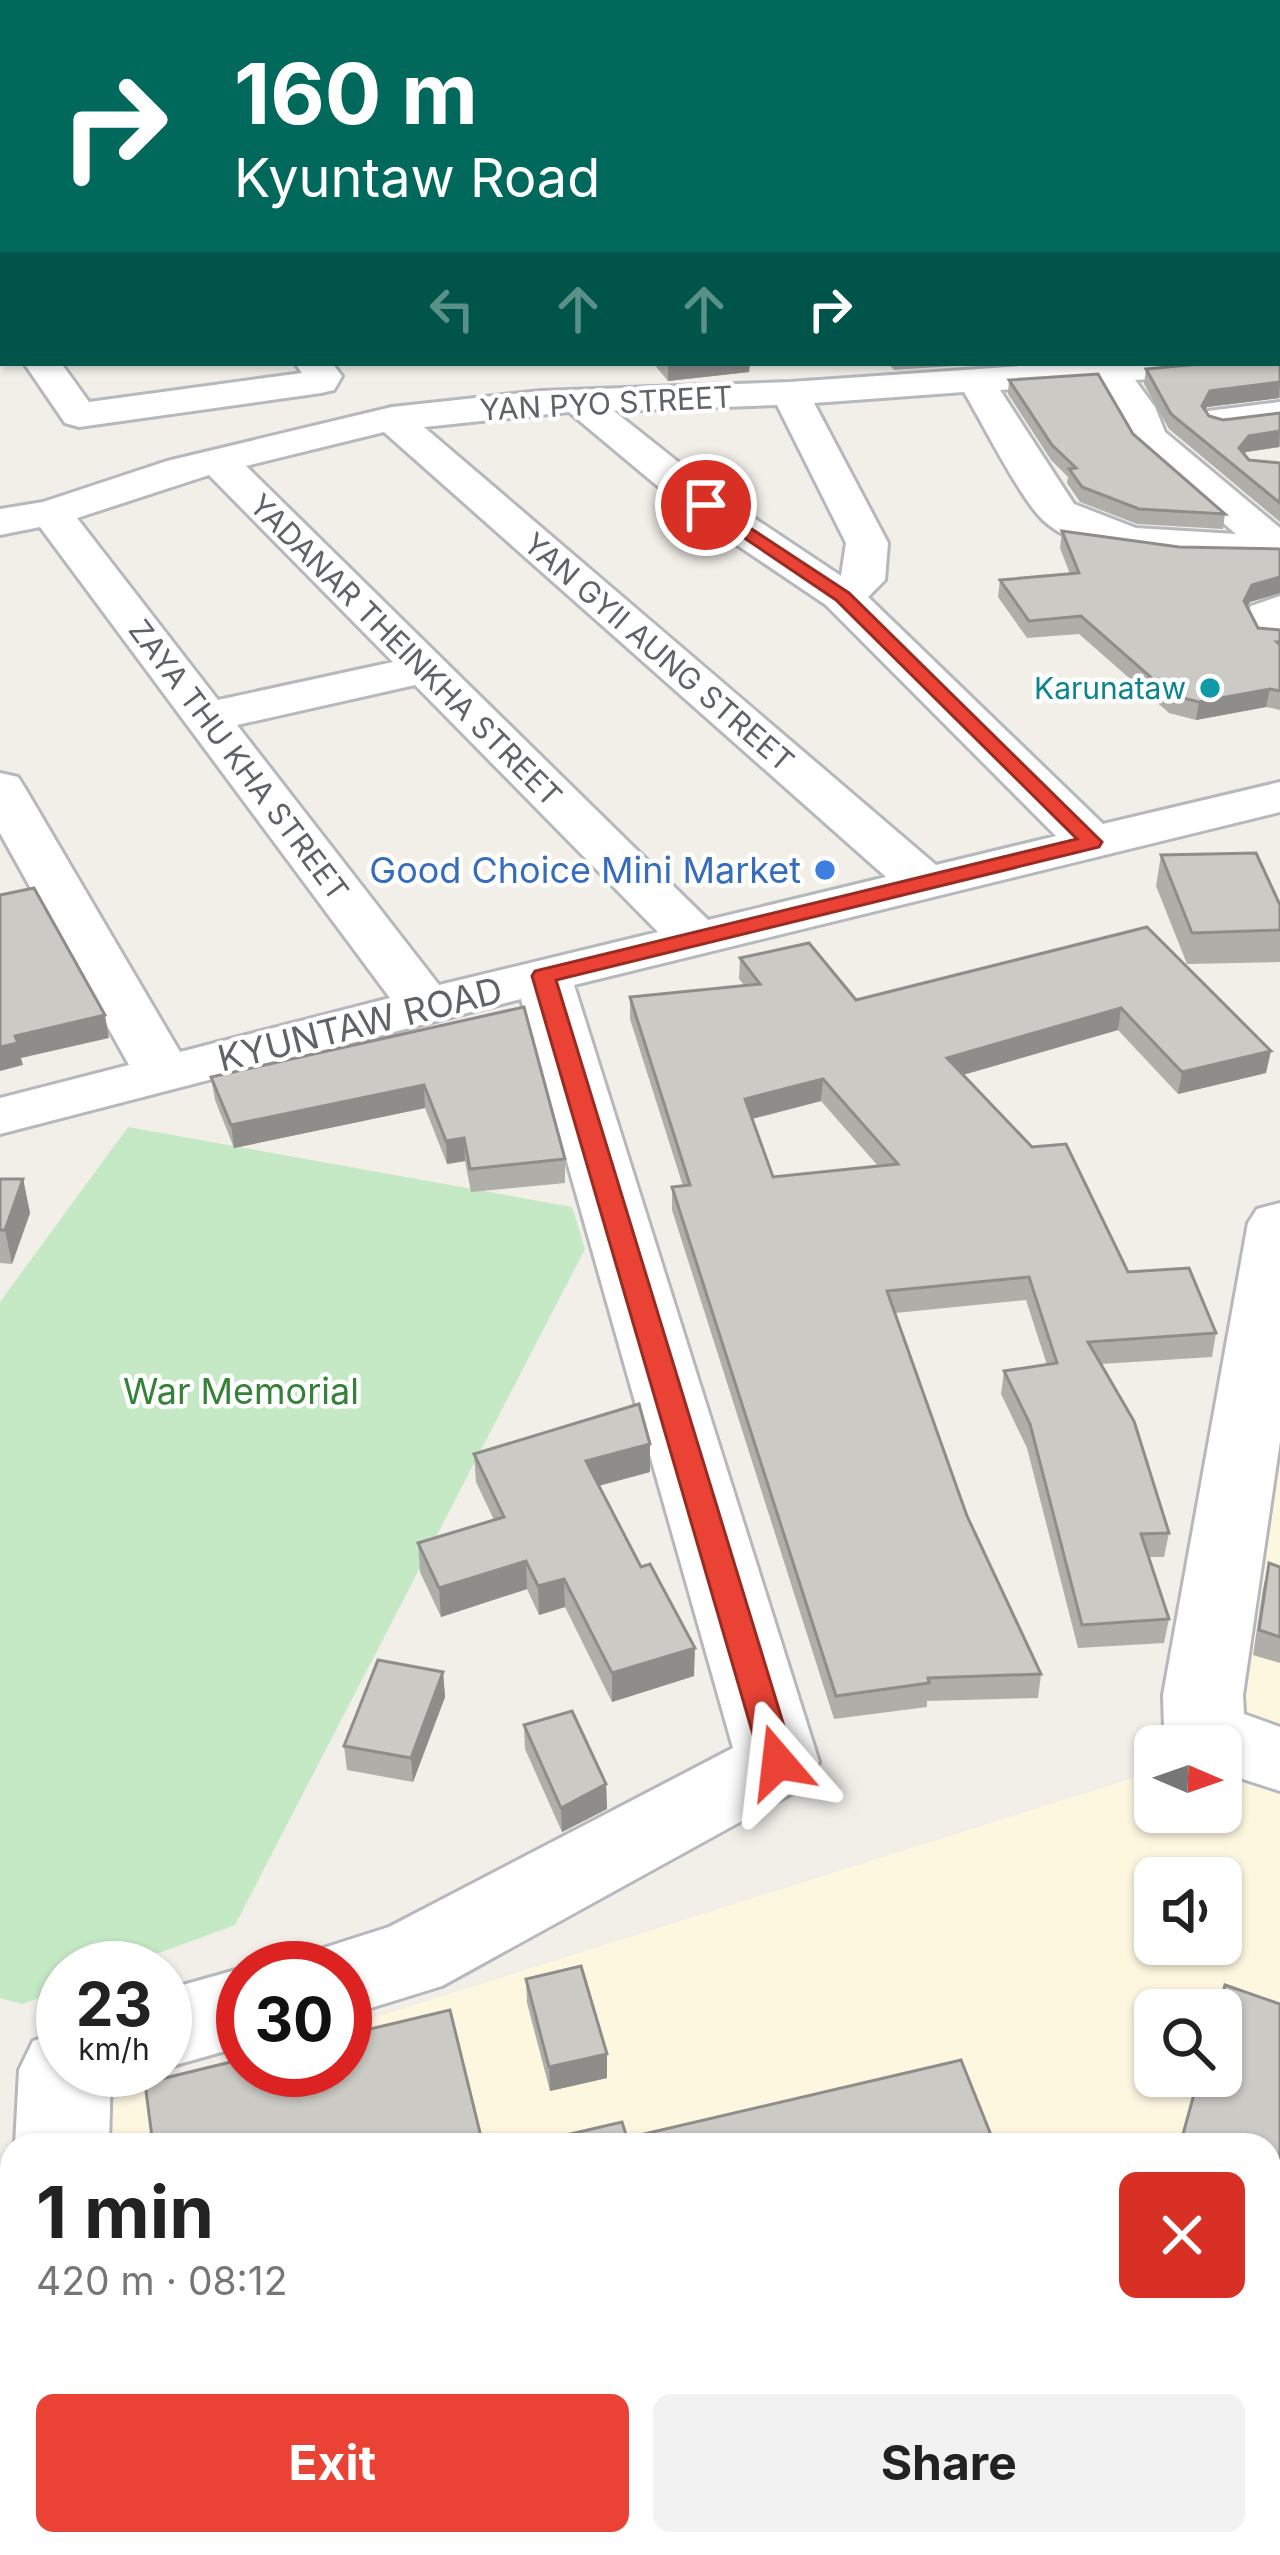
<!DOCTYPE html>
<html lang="en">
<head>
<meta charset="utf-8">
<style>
	:root { --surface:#fff; --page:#f2f2f2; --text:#222; --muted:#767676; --accent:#ea4335 }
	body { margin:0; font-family:Inter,sans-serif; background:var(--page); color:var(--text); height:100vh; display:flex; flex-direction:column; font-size:45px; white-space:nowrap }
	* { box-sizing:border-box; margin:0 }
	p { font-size:39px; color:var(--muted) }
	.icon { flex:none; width:66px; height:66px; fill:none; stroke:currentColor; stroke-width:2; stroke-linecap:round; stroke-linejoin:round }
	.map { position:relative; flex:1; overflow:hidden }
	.details { position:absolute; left:0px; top:2133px; width:1281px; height:423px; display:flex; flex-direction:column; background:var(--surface); border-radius:36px 36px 0 0; box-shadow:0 3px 9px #0004 }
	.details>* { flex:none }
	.top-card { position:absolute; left:0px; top:0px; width:1281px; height:366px; box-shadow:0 3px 9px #0004; background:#00695c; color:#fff; overflow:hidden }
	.needle { width:78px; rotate:92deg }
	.tools { position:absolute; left:1134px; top:1725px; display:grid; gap:24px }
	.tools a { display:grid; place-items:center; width:108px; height:108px; border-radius:18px; background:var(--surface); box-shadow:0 3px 9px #0004; font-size:60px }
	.speed { position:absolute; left:36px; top:1941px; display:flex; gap:24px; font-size:60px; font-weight:700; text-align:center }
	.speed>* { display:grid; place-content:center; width:156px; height:156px; border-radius:50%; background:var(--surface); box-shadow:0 3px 9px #0004; line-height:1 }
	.speed small { font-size:30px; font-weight:400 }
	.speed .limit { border:18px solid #d22; background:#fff; color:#111 }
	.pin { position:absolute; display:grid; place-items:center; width:102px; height:102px; color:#fff; margin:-51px; border:6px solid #fff; border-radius:50%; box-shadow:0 3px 12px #0007 }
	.me { position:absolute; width:132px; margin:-66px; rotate:343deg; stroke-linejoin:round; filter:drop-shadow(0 0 9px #0008) }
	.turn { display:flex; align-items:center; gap:42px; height:252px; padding:0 36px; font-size:54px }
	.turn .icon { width:156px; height:156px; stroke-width:2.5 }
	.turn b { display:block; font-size:84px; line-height:102px }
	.lanes { display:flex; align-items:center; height:114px; padding:0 36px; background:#0003; justify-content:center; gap:60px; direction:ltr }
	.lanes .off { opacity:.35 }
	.round { display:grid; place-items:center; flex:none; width:126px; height:126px; border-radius:18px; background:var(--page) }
	.head { display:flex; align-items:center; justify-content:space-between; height:204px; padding:0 36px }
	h1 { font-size:72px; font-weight:700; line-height:90px }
	.primary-button { display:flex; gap:24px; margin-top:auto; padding:24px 36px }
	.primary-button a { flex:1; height:138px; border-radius:18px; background:var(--accent); color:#fff; font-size:48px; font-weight:700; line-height:138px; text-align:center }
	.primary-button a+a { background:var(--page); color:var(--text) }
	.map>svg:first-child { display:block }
	.commercial { fill:#fef7e0; fill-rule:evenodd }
	.green { fill:#c5e8c5 }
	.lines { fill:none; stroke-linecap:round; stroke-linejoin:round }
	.minor-casing { stroke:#b5b8bc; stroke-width:6 }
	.major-casing { stroke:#f2c960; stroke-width:6 }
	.minor { fill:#fff; fill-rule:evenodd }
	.major { fill:#fff2af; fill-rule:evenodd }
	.wall { fill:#afaea9; fill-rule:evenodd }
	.shaded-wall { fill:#8f8d8a }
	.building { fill:#cccac5; stroke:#8f8d8a; stroke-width:3; fill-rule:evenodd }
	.route { fill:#ea4335; stroke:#982c22; stroke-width:3 }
	.culture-dot { fill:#0f9aa8; stroke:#fff; stroke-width:4.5 }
	.shop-dot { fill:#3f7fe0; stroke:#fff; stroke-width:4.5 }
	.labels { text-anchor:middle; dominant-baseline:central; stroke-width:9; stroke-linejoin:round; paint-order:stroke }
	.far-street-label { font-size:30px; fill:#5f6368; stroke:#fff }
	.far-culture-label { font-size:30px; fill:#0d838f; stroke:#fff; text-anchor:end }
	.shop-label { font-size:36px; fill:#366cbe; stroke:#fff; text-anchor:end }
	.street-label { font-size:36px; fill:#5f6368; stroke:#fff }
	.park-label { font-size:36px; fill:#348238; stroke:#fff }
</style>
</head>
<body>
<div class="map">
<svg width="1280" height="2555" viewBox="0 0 1280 2555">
	<rect width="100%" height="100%" fill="#f1efe8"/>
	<!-- commercial -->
	<path class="commercial" d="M1280,1299V2555H117L116,2544H1269V2145H93L91,2107L243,2059V2070H345V2027L1155,1771V1812H1221V1746ZM1155,1878H1221V1944H1155ZM1155,2010H1221V2076H1155Z"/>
	<!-- green -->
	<path class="green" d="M128,1127L572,1207L585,1249L235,1925L118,1968H63V1989L22,2004L0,1998V1302Z"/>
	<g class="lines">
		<defs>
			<g id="minor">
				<path d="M233,0H259L231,3Z"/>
				<rect x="639" y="0" width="26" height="3"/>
				<path d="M1050,0H1076L1078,3H1052Z"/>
				<path d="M1176,0H1202L1203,3H1177Z"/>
				<path d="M1278,203L1280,204V225L1278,224Z"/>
				<path d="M24,363H61L89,402L302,373L295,363H332L342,376L334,390L321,393L79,427L65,423Z"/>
				<path d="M1064,363H1244L1239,371L1226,374L1135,380L1155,407L1165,432L1280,528V563C1247,555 1212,561 1177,559C1138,556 1073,549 1043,520C1020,498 983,424 964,392L814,403L888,543L885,580L868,597L1103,824L1280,782V812L574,985L819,1762L807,1785L442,1986L345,2016V1968H306L314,1951L389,1927L733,1748L521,999L0,1134V1098L129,1065L0,833V773L18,777L25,788L180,1052L390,998L40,527L0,535V509L43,502L167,461L392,407L541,391L790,382ZM1099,383L1117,408L1134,445L1236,534L1136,528L1074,504L1000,390ZM777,405L846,543L841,576L721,496L614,411ZM569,412L691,514L826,605L1056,836L936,865L424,427ZM384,432L886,877L708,920L246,466ZM209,475L393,662L218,700L77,518ZM415,685L658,932L439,985L237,725Z"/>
				<path d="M1280,402V424L1222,431L1208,427L1203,419L1208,411Z"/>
				<path d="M1280,596V645L1259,643L1245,616L1251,606Z"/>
				<path d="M1280,1203V1441L1243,1695L1244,1714L1280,1727V1791L1221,1772V1746H1173L1164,1728L1163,1695L1248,1223L1257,1209Z"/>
				<path d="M243,1968V2046L165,2068V1990Z"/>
				<path d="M63,2030V2070H111L109,2145H15L19,2070L33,2041Z"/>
				<path d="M0,2330L12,2335V2439L0,2434Z"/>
				<path d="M12,2497V2544H80L81,2555H0V2502Z"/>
			</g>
			<g id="major">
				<rect x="1278" y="39" width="2" height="16"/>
				<rect x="0" y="297" width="3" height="20"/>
			</g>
		</defs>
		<!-- minor casing -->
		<use href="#minor" class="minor-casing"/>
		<!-- major casing -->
		<use href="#major" class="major-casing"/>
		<!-- minor -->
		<use href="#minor" class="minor"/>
		<!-- major -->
		<use href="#major" class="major"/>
	</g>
	<!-- wall -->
	<g class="wall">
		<path d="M1261,0H1280V32L1278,28V3H1262Z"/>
		<path d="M1280,342V398L1207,407L1205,411L1209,416L1223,420L1280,413V447L1246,452L1244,454L1249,460L1280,463V522L1169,429L1144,384L1146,369L1278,363Z"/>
		<path d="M653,363H750L749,372L668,381Z"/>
		<path d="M888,363H999L894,370Z"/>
		<path d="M1009,380L1133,434L1225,514L1223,529L1137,524L1080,502L1067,483L1068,477L1051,460L1008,394Z"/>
		<path d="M1062,531L1179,547L1280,549V593L1250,602L1247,607L1258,628L1280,630V710L1266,707L1196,720L1169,713L1079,634L1027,638L998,597L1000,580L1070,574L1060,548Z"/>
		<path d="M1161,855L1280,905V962L1187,964L1156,886Z"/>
		<path d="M1147,927L1266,1073L1178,1094L1118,1030L963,1075L1128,1272L1216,1333L1212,1357L1101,1364L1169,1533L1164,1557H1148L1169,1619L1164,1643L1078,1648L1027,1448L1001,1394L1004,1371L1047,1365L1026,1300L895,1313L967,1516L1041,1674L1038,1698L927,1701V1707L834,1719L672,1210V1187L683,1186L630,1019V997L744,985L739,979L740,958L856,1000ZM821,1101L878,1166L773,1177L752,1119Z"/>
		<path d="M524,1007L565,1159V1183L471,1192L465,1161L447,1164L425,1108L234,1148L215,1100L211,1077Z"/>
		<path d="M0,1179H23L30,1213L12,1264L0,1263Z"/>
		<path d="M650,1444V1472L599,1486L694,1676L612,1702L565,1607L539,1615L527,1589L441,1617L420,1572L418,1543L494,1520L476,1482L474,1454Z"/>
		<path d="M1269,1563L1280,1567V1663L1253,1655L1263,1588Z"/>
		<path d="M443,1672L445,1697L413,1782L347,1770L344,1746Z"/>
		<path d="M524,1725L606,1784L607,1809L562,1832L525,1749Z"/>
		<path d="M526,1979L607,2054V2078L550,2091L527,2003Z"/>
		<path d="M1280,2004V2437L1269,2432V2145Z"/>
	</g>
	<!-- shaded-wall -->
	<g class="shaded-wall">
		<path d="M3,192V221L0,225V196Z"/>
		<path d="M668,363H750L749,372L668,381Z"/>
		<path d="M1280,382L1279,398L1207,407L1199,421L1202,406L1210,391Z"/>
		<path d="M1280,431L1279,447L1246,452L1237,464L1239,448L1249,436Z"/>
		<path d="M1280,577V593L1250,602L1241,618L1244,601L1252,585Z"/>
		<path d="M1270,689L1266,707L1196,720L1199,702Z"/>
		<path d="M1121,1008L1118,1030L945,1080L947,1058Z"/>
		<path d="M105,1015L109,1038L21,1058L23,1065L0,1071V1047L15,1036Z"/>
		<path d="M1271,1051L1266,1073L1178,1094L1182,1072Z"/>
		<path d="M823,1079L821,1101L744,1121L745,1099Z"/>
		<path d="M424,1085L425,1108L234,1148L231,1125Z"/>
		<path d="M464,1138L465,1161L447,1164L446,1141Z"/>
		<path d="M23,1179L30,1213L12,1264L5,1230Z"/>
		<path d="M650,1444V1472L586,1489V1461Z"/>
		<path d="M526,1561L527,1589L441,1617L439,1588Z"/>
		<path d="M564,1579L565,1607L539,1615L538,1586Z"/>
		<path d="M695,1648L694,1676L612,1702V1673Z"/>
		<path d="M443,1672L445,1697L413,1782L411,1758Z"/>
		<path d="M606,1784L607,1809L562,1832L561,1808Z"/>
		<path d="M607,2054V2078L550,2091L549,2067Z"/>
	</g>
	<!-- building -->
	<g class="building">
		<path d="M3,0H183L181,3H3V115L0,103V5Z"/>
		<path d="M1269,0H1280V17L1278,14V3H1271Z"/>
		<path d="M0,164L3,165V192L0,196Z"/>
		<path d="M1278,291H1280V315L1278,316Z"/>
		<path d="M1278,340L1280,342V382L1210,391L1202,406L1209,416L1223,420L1280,413V431L1249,436L1239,448L1249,460L1280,463V503L1171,414L1146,369L1210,363H1278Z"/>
		<path d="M1098,374L1133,434L1225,514L1139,509L1082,487L1069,469L1076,468L1052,445L1009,380Z"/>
		<path d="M1062,531L1179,547L1280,549V577L1252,585L1244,601L1258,628L1280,630V642H1277L1280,645V691L1270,689L1199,702L1171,695L1081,616L1029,621L1000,580L1079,573Z"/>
		<path d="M1256,853L1280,905V930L1192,933L1161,855Z"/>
		<path d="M34,888L105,1015L15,1036L18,1043L0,1047V895Z"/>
		<path d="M1147,927L1271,1051L1182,1072L1121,1008L947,1058L1032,1147L1066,1144L1128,1272L1189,1268L1216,1333L1088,1342L1134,1421L1169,1533L1141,1534L1169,1619L1082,1625L1030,1424L1004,1371L1057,1363L1029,1277L887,1291L967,1516L1041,1674L928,1678L929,1683L836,1696L672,1187L690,1185L630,997L760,984L740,958L809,943L856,1000ZM823,1079L898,1164L773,1177L745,1099Z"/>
		<path d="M524,1007L565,1159L470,1169L464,1138L446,1141L424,1085L231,1125L211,1077Z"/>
		<path d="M0,1179H23L5,1230H0Z"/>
		<path d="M639,1404L650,1444L586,1461L641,1567L650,1564L695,1648L612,1673L564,1579L538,1586L526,1561L439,1588L418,1543L504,1517L474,1454Z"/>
		<path d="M1269,1563L1280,1567V1637L1259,1630Z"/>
		<path d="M378,1660L443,1672L411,1758L344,1746Z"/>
		<path d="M572,1711L606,1784L561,1808L524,1725Z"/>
		<path d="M581,1966L607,2054L549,2067L526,1979Z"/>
		<path d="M1225,1985L1280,2004V2411L1269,2406V2145H1180L1199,2076H1221V2010H1218Z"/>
		<path d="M450,2010L483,2145H153L145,2083L243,2059V2070H345V2035Z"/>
		<path d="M961,2060L995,2145H523L622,2122L627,2138Z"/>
		<path d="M269,2544H610L613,2555H271Z"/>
		<path d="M802,2544H894L897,2555H764Z"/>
	</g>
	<!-- route -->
	<path class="route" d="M706,499L849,593L1102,842L1099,847L556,980L795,1762L790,1771L778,1775L766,1771L761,1762L532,976L535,971L1077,839L836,600L700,508L697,505Z"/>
	<!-- markers -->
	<circle class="culture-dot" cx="1210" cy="688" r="12"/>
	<circle class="shop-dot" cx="825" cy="870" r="12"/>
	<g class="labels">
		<!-- far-street labels -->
		<g class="far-street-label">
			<text transform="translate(606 403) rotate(-3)">YAN PYO STREET</text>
			<text transform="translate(406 650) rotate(45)">YADANAR THEINKHA STREET</text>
			<text transform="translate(659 652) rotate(41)">YAN GYII AUNG STREET</text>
			<text transform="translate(239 760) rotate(53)">ZAYA THU KHA STREET</text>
		</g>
		<!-- far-culture labels -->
		<g class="far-culture-label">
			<text x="1186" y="688">Karunataw</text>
		</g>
		<!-- shop labels -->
		<g class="shop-label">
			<text x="801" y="870">Good Choice Mini Market</text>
		</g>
		<!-- street labels -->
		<g class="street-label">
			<text transform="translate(360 1024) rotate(-14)">KYUNTAW ROAD</text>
		</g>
		<!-- park labels -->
		<g class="park-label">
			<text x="241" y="1391">War Memorial</text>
		</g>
	</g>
</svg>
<div class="tools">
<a><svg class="needle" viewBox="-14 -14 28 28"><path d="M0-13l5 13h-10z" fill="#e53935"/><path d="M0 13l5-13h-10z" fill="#767676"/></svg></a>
<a><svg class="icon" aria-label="sound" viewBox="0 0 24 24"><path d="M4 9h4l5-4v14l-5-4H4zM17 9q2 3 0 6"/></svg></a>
<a><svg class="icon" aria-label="search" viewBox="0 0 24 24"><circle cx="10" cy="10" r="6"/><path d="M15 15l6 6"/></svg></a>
</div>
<div class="speed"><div>23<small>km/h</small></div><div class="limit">30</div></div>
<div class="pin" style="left:706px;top:505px;background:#d93025"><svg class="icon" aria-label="arrive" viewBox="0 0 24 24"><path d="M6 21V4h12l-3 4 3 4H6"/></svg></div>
<svg class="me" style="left:778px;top:1762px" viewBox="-20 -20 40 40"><path d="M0-17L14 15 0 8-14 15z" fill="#ea4335" stroke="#fff" stroke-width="4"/></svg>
<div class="top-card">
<div class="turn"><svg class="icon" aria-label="right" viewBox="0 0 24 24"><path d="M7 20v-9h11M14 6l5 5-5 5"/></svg><div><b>160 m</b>Kyuntaw Road</div></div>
<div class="lanes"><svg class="icon off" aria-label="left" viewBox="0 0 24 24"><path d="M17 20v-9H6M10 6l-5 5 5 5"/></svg><svg class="icon off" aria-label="ahead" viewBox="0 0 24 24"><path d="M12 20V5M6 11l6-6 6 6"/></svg><svg class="icon off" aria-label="ahead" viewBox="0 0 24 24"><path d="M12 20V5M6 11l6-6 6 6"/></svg><svg class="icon" aria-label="right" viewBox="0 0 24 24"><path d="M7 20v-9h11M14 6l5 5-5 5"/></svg></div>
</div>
<section class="details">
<div class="head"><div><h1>1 min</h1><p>420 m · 08:12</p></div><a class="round" style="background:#d93025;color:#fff"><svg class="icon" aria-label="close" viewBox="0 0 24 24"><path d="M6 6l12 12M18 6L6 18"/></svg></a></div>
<div class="primary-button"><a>Exit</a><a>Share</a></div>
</section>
</div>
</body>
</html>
